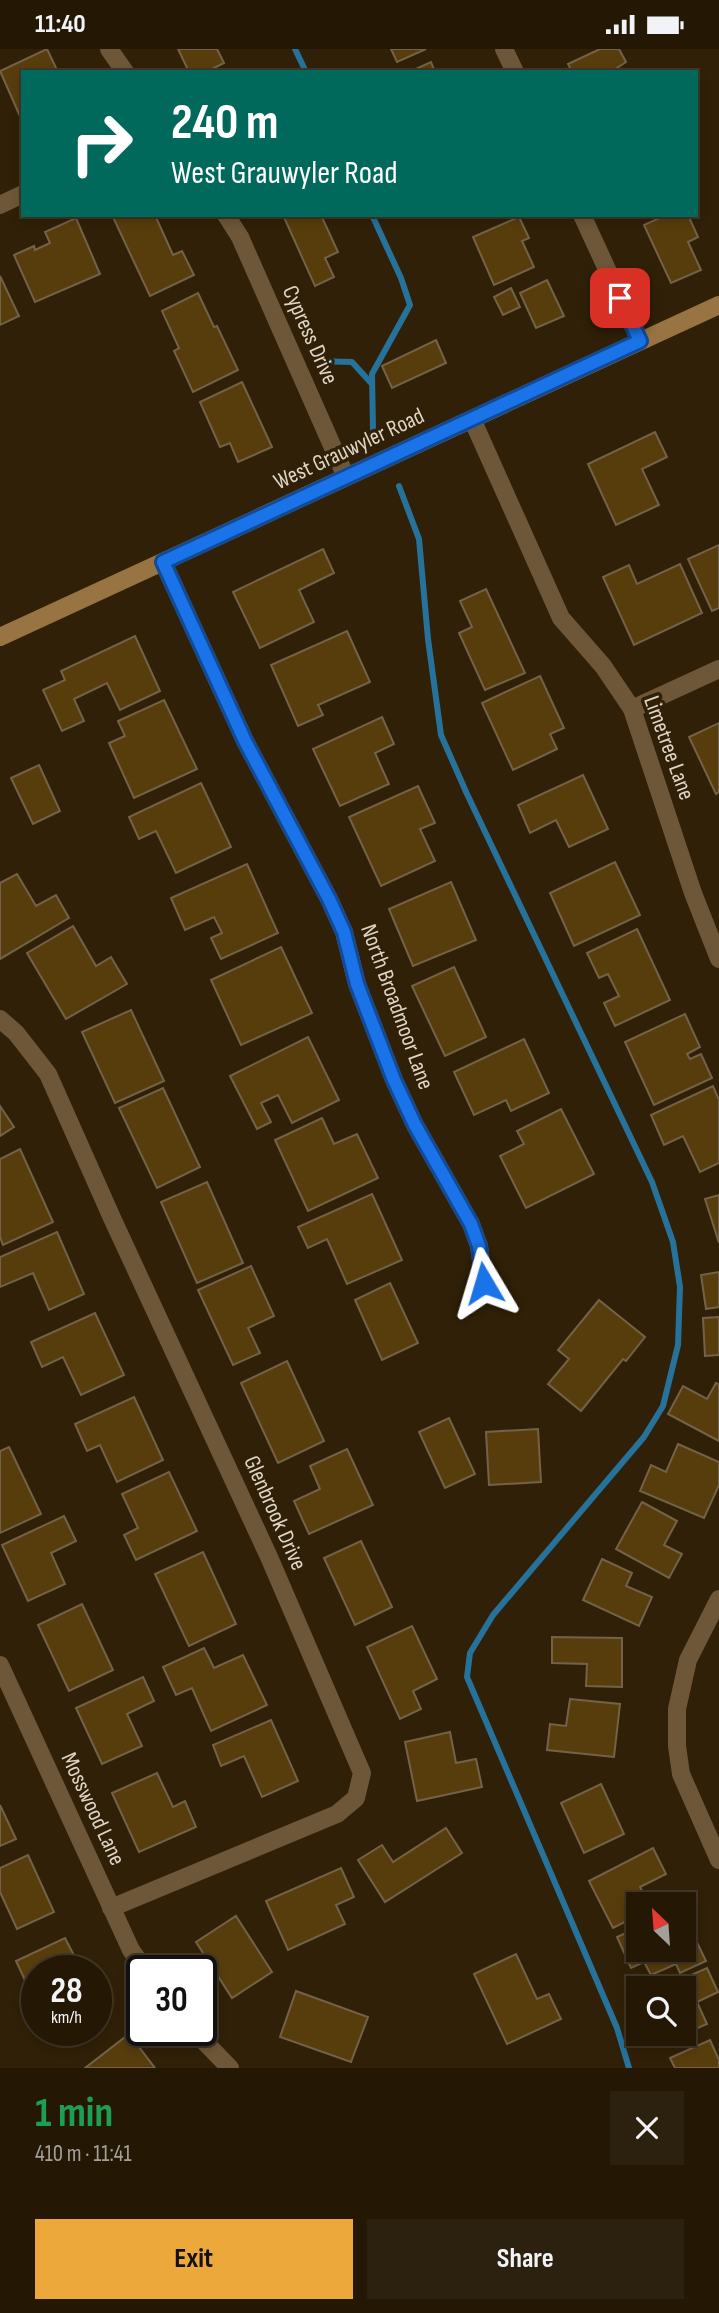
<!DOCTYPE html>
<html lang="en">
<head>
<meta charset="utf-8">
<style>
	:root { --surface:#241805; --page:#2c210f; --text:#f1f3f6; --muted:#a3a09a; --line:#413727; --accent:#eda83b }
	body { margin:0; font-family:"Sofia Sans Condensed",sans-serif; background:var(--page); color:var(--text); height:100vh; display:flex; flex-direction:column; font-size:26px; white-space:nowrap }
	* { box-sizing:border-box; margin:0 }
	p { font-size:23px; color:var(--muted) }
	.icon { flex:none; width:38px; height:38px; fill:none; stroke:currentColor; stroke-width:2; stroke-linecap:round; stroke-linejoin:round }
	.map { position:relative; height:2019px; overflow:hidden }
	.drawer { display:flex; flex-direction:column; background:var(--surface); flex:1 }
	.drawer>* { flex:none }
	.banner { position:absolute; left:21px; top:21px; width:677px; height:147px; border-radius:0px; box-shadow:0 4px 10px #0003,0 0 0 2px var(--line); background:#00695c; color:#fff; overflow:hidden }
	.needle { width:46px; rotate:335deg }
	.buttons { position:absolute; left:626px; top:1843px; display:grid; gap:14px }
	.buttons a { display:grid; place-items:center; width:70px; height:70px; border-radius:0px; background:var(--surface); box-shadow:0 4px 10px #0003,0 0 0 2px var(--line); font-size:35px }
	.speed { position:absolute; left:21px; top:1906px; display:flex; gap:14px; font-size:35px; font-weight:700; text-align:center }
	.speed>* { display:grid; place-content:center; width:91px; height:91px; border-radius:50%; background:var(--surface); box-shadow:0 4px 10px #0003,0 0 0 2px var(--line); line-height:1 }
	.speed small { font-size:18px; font-weight:400 }
	.speed .limit { border:4px solid #111; border-radius:10px; background:#fff; color:#111 }
	.pin { position:absolute; display:grid; place-items:center; width:60px; height:60px; color:#fff; margin:-30px; border-radius:14px; box-shadow:0 4px 10px #0006 }
	.me { position:absolute; width:77px; margin:-38px; rotate:353deg; stroke-linejoin:round; filter:drop-shadow(0 0 5px #0008) }
	.turn { display:flex; align-items:center; gap:24px; height:147px; padding:0 35px; font-size:32px }
	.turn .icon { width:91px; height:91px; stroke-width:2.5 }
	.turn b { display:block; font-size:49px; line-height:60px }
	.round { display:grid; place-items:center; flex:none; width:74px; height:74px; border-radius:0px; background:var(--page) }
	.summary { display:flex; align-items:center; justify-content:space-between; height:119px; padding:0 35px }
	h1 { font-size:42px; font-weight:700; line-height:52px; color:#1e9e55 }
	.action { display:flex; gap:14px; margin-top:auto; padding:14px 35px }
	.action a { flex:1; height:80px; border-radius:0px; background:var(--accent); color:#111; font-size:28px; font-weight:700; line-height:80px; text-align:center }
	.action a+a { background:var(--page); color:var(--text) }
	.status { display:flex; justify-content:space-between; align-items:center; height:49px; padding:0 35px; background:var(--surface); direction:ltr }
	.status svg { height:19px; fill:currentColor }
	.map>svg:first-child { display:block }
	.lines { fill:none; stroke-linecap:round; stroke-linejoin:round }
	.stream { stroke:#26729b; stroke-width:6 }
	.building { fill:#583d0c; stroke:#736248; stroke-width:2 }
	.minor { stroke:#6e5738; stroke-width:18 }
	.secondary { stroke:#977441; stroke-width:18 }
	.route-casing { stroke:#114b97; stroke-width:18 }
	.route { stroke:#1a73e8; stroke-width:12 }
	.labels { text-anchor:middle; dominant-baseline:central; stroke-width:7; stroke-linejoin:round; paint-order:stroke }
	.street-label { font-size:23px; fill:#dfd5c7; stroke:#302007 }
</style>
</head>
<body>
<div class="status"><b>11:40</b><svg viewBox="0 0 49 12"><path d="M0 12V9h3v3zM5 12V6h3v6zM10 12V3h3v9zM15 12V0h3v12zM26 1h20v11H26zM47 4h2v5h-2z"/></svg></div>
<div class="map">
<svg width="719" height="2019" viewBox="0 0 719 2019">
	<rect width="100%" height="100%" fill="#302007"/>
	<g class="lines">
		<!-- stream -->
		<g class="stream">
			<path d="M295,0L306,23"/>
			<path d="M372,166L401,229L410,256L372,325L373,381"/>
			<path d="M315,312L352,313L372,335"/>
			<path d="M399,437L419,490L428,590L441,686L467,745L652,1133L673,1193L680,1238L678,1296L663,1357L644,1388L493,1566L470,1604L467,1628L617,1979L629,2019"/>
		</g>
	</g>
	<!-- building -->
	<g class="building">
		<path d="M47,0L58,23H23V74L0,22Z"/>
		<path d="M178,0H217L224,14L206,23H189Z"/>
		<path d="M391,0H426L397,13Z"/>
		<path d="M600,0H619L626,13L611,23H572L568,15Z"/>
		<path d="M431,13L435,23H409Z"/>
		<path d="M112,166H155L173,206L182,202L194,226L150,247Z"/>
		<path d="M283,166H321L338,203L325,209L334,228L315,237Z"/>
		<path d="M666,166H688L698,188L688,193L701,221L671,234L644,176Z"/>
		<path d="M519,168L529,189L522,192L534,218L494,236L473,188Z"/>
		<path d="M76,169L100,225L35,253L14,206L34,197L35,201L50,194L45,183Z"/>
		<path d="M0,227L19,267L0,276Z"/>
		<path d="M547,231L564,267L536,279L520,244Z"/>
		<path d="M511,239L520,258L503,266L494,248Z"/>
		<path d="M198,244L214,278L217,277L238,321L193,343L174,302L179,299L162,262Z"/>
		<path d="M436,291L446,314L392,339L382,317Z"/>
		<path d="M242,333L272,398L238,413L230,394L220,398L200,353Z"/>
		<path d="M655,383L667,408L642,420L659,456L616,476L588,415Z"/>
		<path d="M719,496V559L712,562L688,510Z"/>
		<path d="M323,500L334,524L299,541L314,573L260,599L233,543Z"/>
		<path d="M680,515L702,564L634,596L603,528L629,516L637,535Z"/>
		<path d="M486,540L525,624L485,641L459,584L472,578L460,552Z"/>
		<path d="M347,582L370,633L318,656L323,666L298,677L271,616Z"/>
		<path d="M135,587L160,642L120,661L107,634L74,650L84,672L62,682L43,641L65,631L61,622Z"/>
		<path d="M540,627L564,679L550,685L557,700L513,721L482,654Z"/>
		<path d="M164,651L197,720L134,749L109,694L125,687L118,672Z"/>
		<path d="M382,668L394,695L375,704L389,735L340,757L313,700Z"/>
		<path d="M719,674V743L716,745L689,688Z"/>
		<path d="M39,716L60,762L33,775L11,729Z"/>
		<path d="M583,726L608,780L569,798L556,771L530,784L518,756Z"/>
		<path d="M201,734L231,798L176,824L156,782L139,790L129,768Z"/>
		<path d="M418,737L435,774L420,780L435,812L381,837L349,768Z"/>
		<path d="M615,813L640,866L574,897L550,844Z"/>
		<path d="M247,815L278,884L221,910L211,889L222,884L214,868L185,881L171,849Z"/>
		<path d="M17,825L36,857L56,846L69,869L0,910V834Z"/>
		<path d="M451,833L476,891L413,917L389,860Z"/>
		<path d="M73,877L96,917L111,908L127,935L66,970L27,904Z"/>
		<path d="M637,880L670,951L615,977L604,954L619,947L608,925L599,929L587,904Z"/>
		<path d="M281,898L312,964L241,996L211,931Z"/>
		<path d="M454,918L486,988L445,1007L412,937Z"/>
		<path d="M131,961L164,1032L115,1054L82,983Z"/>
		<path d="M685,965L700,998L687,1005L690,1010L701,1005L712,1029L654,1056L625,993Z"/>
		<path d="M308,988L339,1051L292,1074L278,1046L261,1054L271,1073L257,1080L230,1027Z"/>
		<path d="M524,990L549,1044L511,1062L506,1051L474,1066L454,1023Z"/>
		<path d="M713,1037L719,1051V1114L700,1123L683,1087L664,1096L651,1066Z"/>
		<path d="M163,1039L200,1118L157,1139L119,1059Z"/>
		<path d="M0,1057L14,1078L0,1087Z"/>
		<path d="M561,1060L594,1125L526,1159L500,1107L524,1095L517,1082Z"/>
		<path d="M322,1069L334,1095L357,1085L378,1129L308,1162L275,1091Z"/>
		<path d="M20,1100L53,1173L3,1196L0,1188V1110Z"/>
		<path d="M207,1133L243,1214L197,1234L161,1153Z"/>
		<path d="M372,1145L402,1211L347,1235L327,1190L308,1199L298,1178Z"/>
		<path d="M719,1146V1194L705,1150Z"/>
		<path d="M57,1183L84,1245L49,1261L33,1224L0,1238V1208Z"/>
		<path d="M251,1217L274,1267L248,1279L260,1304L233,1316L198,1241Z"/>
		<path d="M719,1223V1258L706,1260L701,1226Z"/>
		<path d="M390,1234L418,1294L382,1311L355,1251Z"/>
		<path d="M599,1251L645,1288L626,1312L623,1310L581,1362L548,1335L569,1310L558,1301Z"/>
		<path d="M95,1264L124,1326L81,1346L63,1308L42,1318L31,1293Z"/>
		<path d="M719,1268V1306L705,1307L703,1269Z"/>
		<path d="M287,1312L324,1392L278,1414L241,1334Z"/>
		<path d="M716,1334L719,1335V1392L668,1365L683,1337L707,1350Z"/>
		<path d="M134,1348L163,1411L117,1433L100,1396L87,1402L75,1375Z"/>
		<path d="M449,1369L475,1425L445,1439L419,1383Z"/>
		<path d="M538,1380L541,1433L489,1436L486,1383Z"/>
		<path d="M678,1395L719,1413V1436L704,1469L640,1442L651,1416L666,1423Z"/>
		<path d="M9,1398L41,1465L0,1484V1402Z"/>
		<path d="M347,1400L373,1456L309,1485L294,1452L320,1440L310,1417Z"/>
		<path d="M169,1423L197,1482L136,1511L124,1486L138,1479L122,1445Z"/>
		<path d="M642,1453L677,1472L664,1496L682,1505L669,1529L616,1500Z"/>
		<path d="M64,1467L76,1492L51,1504L65,1535L28,1552L2,1496Z"/>
		<path d="M361,1492L392,1558L355,1576L324,1509Z"/>
		<path d="M203,1503L236,1575L189,1597L155,1525Z"/>
		<path d="M602,1510L632,1524L626,1537L652,1548L639,1577L583,1551Z"/>
		<path d="M82,1555L113,1621L69,1642L38,1576Z"/>
		<path d="M412,1577L437,1630L413,1642L421,1660L400,1670L367,1598Z"/>
		<path d="M552,1588L622,1589V1638L586,1637L587,1615L552,1614Z"/>
		<path d="M204,1599L214,1619L243,1606L267,1656L211,1682L192,1639L176,1646L163,1618Z"/>
		<path d="M143,1628L154,1652L127,1665L142,1697L102,1715L76,1659Z"/>
		<path d="M570,1650L620,1655L614,1708L547,1701L550,1675L566,1677Z"/>
		<path d="M271,1671L298,1732L262,1748L244,1707L221,1717L213,1696Z"/>
		<path d="M450,1683L456,1714L476,1710L482,1738L417,1752L405,1693Z"/>
		<path d="M157,1724L173,1758L185,1752L196,1778L139,1803L112,1744Z"/>
		<path d="M601,1735L624,1785L584,1804L561,1754Z"/>
		<path d="M0,1756L16,1790L0,1797Z"/>
		<path d="M446,1779L462,1804L385,1853L358,1811L382,1796L393,1813Z"/>
		<path d="M653,1799L666,1825L640,1838L649,1855H639V1866L613,1879L589,1832Z"/>
		<path d="M28,1806L54,1863L17,1880L0,1843V1819Z"/>
		<path d="M341,1819L354,1848L336,1856L345,1875L288,1901L266,1852Z"/>
		<path d="M236,1867L272,1923L232,1949L196,1893Z"/>
		<path d="M639,1878V1900H684V1889L693,1885L706,1912L680,1924L676,1915L651,1926L644,1913L631,1919L617,1888Z"/>
		<path d="M65,1889L82,1922H37V1957L16,1912Z"/>
		<path d="M516,1905L537,1950L549,1945L561,1970L507,1995L474,1925Z"/>
		<path d="M707,1919L718,1943L697,1953L707,1975L672,1990L670,1984H684V1939H662Z"/>
		<path d="M296,1942L368,1968L351,2013L280,1988Z"/>
		<path d="M129,1985L155,2019H85Z"/>
		<path d="M710,1991L719,2011V2019H675L670,2009Z"/>
	</g>
	<g class="lines">
		<!-- minor -->
		<g class="minor">
			<path d="M109,0L125,23"/>
			<path d="M504,0L515,23"/>
			<path d="M0,156L23,145"/>
			<path d="M226,166L240,188L346,428"/>
			<path d="M582,166L640,292"/>
			<path d="M472,370L561,569L603,617L632,660L693,844L719,910"/>
			<path d="M163,513L245,692L329,850L344,883L357,935L394,1031L415,1076L471,1175L479,1197L484,1234"/>
			<path d="M632,660L719,620"/>
			<path d="M0,970L16,984L48,1025L112,1169L269,1508L362,1724L356,1749L337,1765L111,1859"/>
			<path d="M719,1550L688,1611L677,1660V1697L681,1725L719,1811"/>
			<path d="M0,1616L131,1901L146,1922"/>
			<path d="M193,1981L230,2019"/>
		</g>
		<!-- secondary -->
		<path class="secondary" d="M0,588L719,256"/>
	</g>
	<g class="lines">
		<defs>
			<path id="route" d="M484,1234L479,1197L471,1175L415,1076L394,1031L357,935L344,883L329,850L245,692L163,513L640,292L620,249"/>
		</defs>
		<!-- route casing -->
		<use href="#route" class="route-casing"/>
		<!-- route -->
		<use href="#route" class="route"/>
	</g>
	<g class="labels">
		<!-- street labels -->
		<g class="street-label">
			<text transform="translate(310 286) rotate(66)">Cypress Drive</text>
			<text transform="translate(349 400) rotate(-25)">West Grauwyler Road</text>
			<text transform="translate(669 699) rotate(70)">Limetree Lane</text>
			<text transform="translate(397 958) rotate(70)">North Broadmoor Lane</text>
			<text transform="translate(275 1464) rotate(66)">Glenbrook Drive</text>
			<text transform="translate(93 1760) rotate(65)">Mosswood Lane</text>
		</g>
	</g>
</svg>
<div class="buttons">
<a><svg class="needle" viewBox="-14 -14 28 28"><path d="M0-13l5 13h-10z" fill="#e53935"/><path d="M0 13l5-13h-10z" fill="#a3a09a"/></svg></a>
<a><svg class="icon" aria-label="search" viewBox="0 0 24 24"><circle cx="10" cy="10" r="6"/><path d="M15 15l6 6"/></svg></a>
</div>
<div class="speed"><div>28<small>km/h</small></div><div class="limit">30</div></div>
<div class="pin" style="left:620px;top:249px;background:#d93025"><svg class="icon" aria-label="arrive" viewBox="0 0 24 24"><path d="M6 21V4h12l-3 4 3 4H6"/></svg></div>
<svg class="me" style="left:484px;top:1234px" viewBox="-20 -20 40 40"><path d="M0-17L14 15 0 8-14 15z" fill="#1a73e8" stroke="#fff" stroke-width="4"/></svg>
<div class="banner">
<div class="turn"><svg class="icon" aria-label="right" viewBox="0 0 24 24"><path d="M7 20v-9h11M14 6l5 5-5 5"/></svg><div><b>240 m</b>West Grauwyler Road</div></div>
</div>
</div>
<section class="drawer">
<div class="summary"><div><h1>1 min</h1><p>410 m · 11:41</p></div><a class="round"><svg class="icon" aria-label="close" viewBox="0 0 24 24"><path d="M6 6l12 12M18 6L6 18"/></svg></a></div>
<div class="action"><a>Exit</a><a>Share</a></div>
</section>
</body>
</html>
